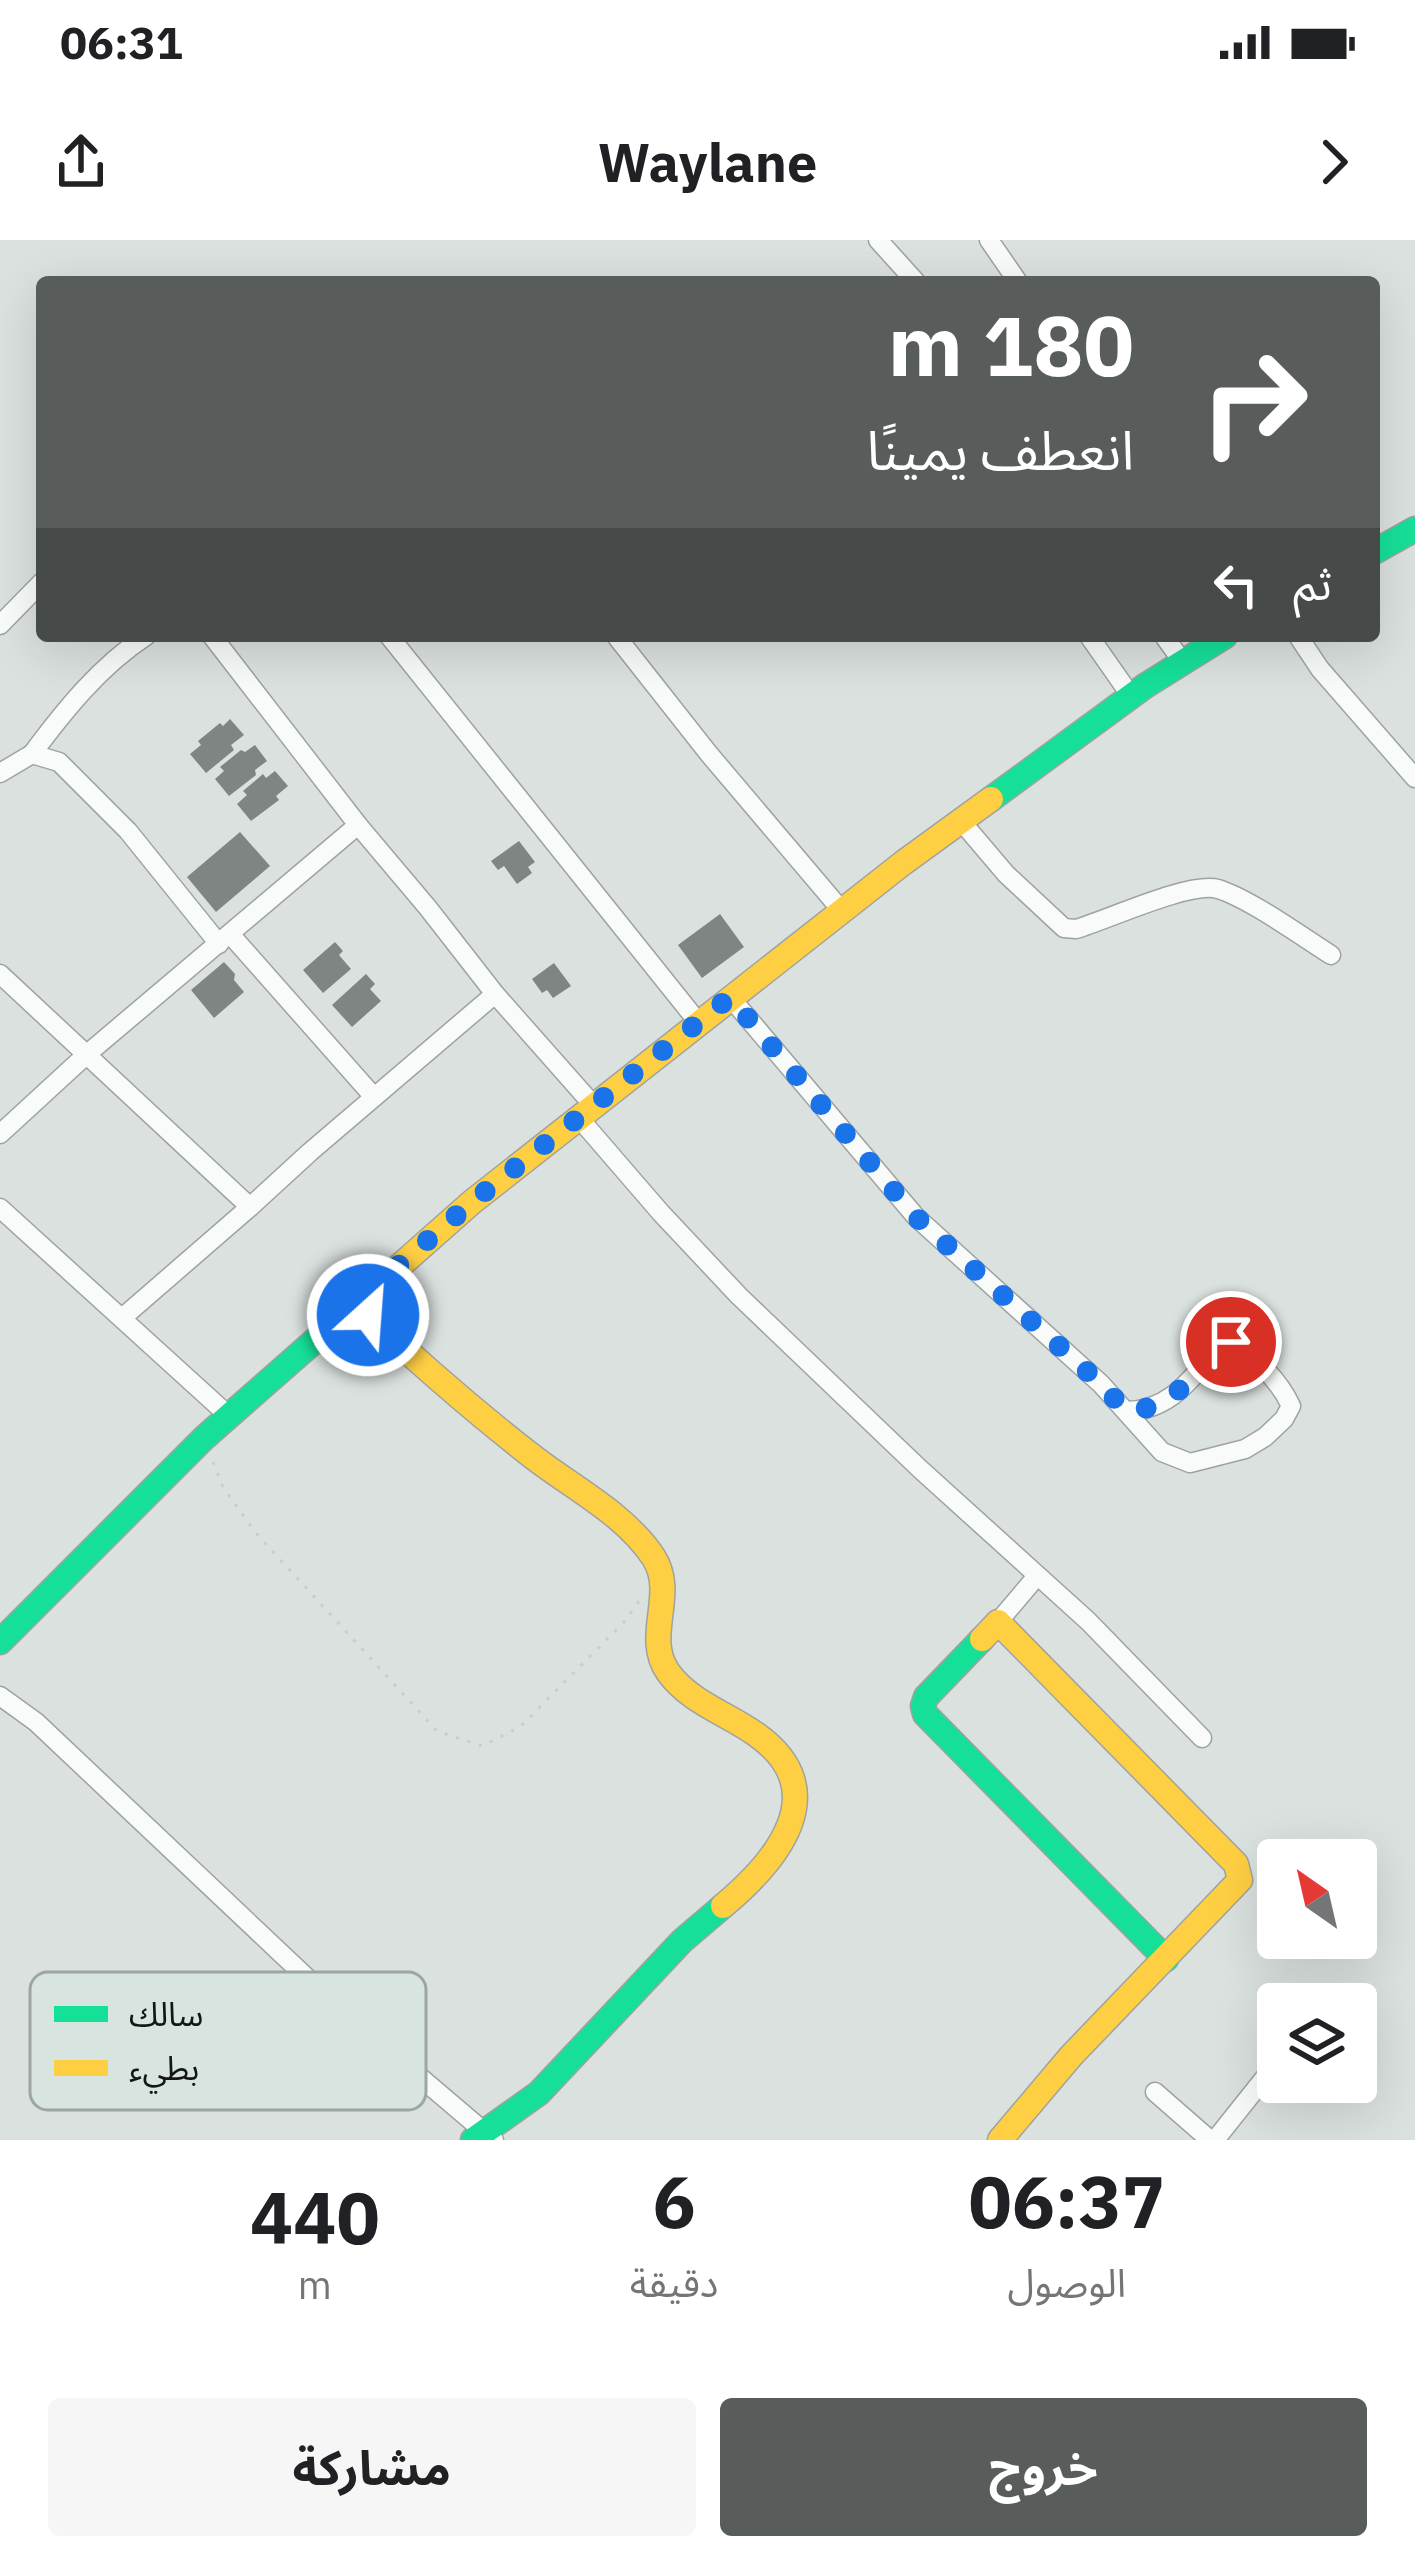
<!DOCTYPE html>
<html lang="ar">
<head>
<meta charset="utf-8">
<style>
	:root { --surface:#fff; --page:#f6f6f6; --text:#202124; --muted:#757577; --accent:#585d5b }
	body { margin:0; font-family:"IBM Plex Sans","Noto Sans Arabic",sans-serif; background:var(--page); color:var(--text); direction:rtl; height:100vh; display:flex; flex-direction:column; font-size:45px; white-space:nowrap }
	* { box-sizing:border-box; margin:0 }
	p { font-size:39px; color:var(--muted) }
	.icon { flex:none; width:66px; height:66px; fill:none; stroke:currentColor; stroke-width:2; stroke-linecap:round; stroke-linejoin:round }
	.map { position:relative; height:1900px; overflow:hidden; direction:ltr }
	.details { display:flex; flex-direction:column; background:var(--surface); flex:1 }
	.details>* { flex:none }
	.guide { position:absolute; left:36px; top:36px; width:1344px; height:366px; border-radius:12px; box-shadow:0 12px 48px #0002; direction:rtl; background:#585d5b; color:#fff; overflow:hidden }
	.needle { width:78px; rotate:326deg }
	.controls { position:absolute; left:1257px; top:1599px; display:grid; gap:24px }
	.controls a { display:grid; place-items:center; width:120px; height:120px; border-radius:12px; background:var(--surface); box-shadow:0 12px 48px #0002; font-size:60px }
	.pin { position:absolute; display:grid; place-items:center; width:102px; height:102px; color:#fff; margin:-51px; border:6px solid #fff; border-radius:50%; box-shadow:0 3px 12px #0007 }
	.me { position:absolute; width:132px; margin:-66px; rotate:26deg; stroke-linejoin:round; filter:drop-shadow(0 0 9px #0008) }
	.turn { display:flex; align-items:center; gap:42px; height:252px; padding:0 48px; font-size:54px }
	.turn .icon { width:156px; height:156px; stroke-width:2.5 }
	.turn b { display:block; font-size:84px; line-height:102px }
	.then { display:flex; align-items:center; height:114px; padding:0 48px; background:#0003; gap:24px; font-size:45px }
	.eta { display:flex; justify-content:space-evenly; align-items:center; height:204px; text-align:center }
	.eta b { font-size:72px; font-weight:700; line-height:84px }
	.action { display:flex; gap:24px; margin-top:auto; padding:24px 48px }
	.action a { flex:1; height:138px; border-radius:12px; background:var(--accent); color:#fff; font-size:48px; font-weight:700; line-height:138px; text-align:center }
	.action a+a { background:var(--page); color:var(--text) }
	.status { display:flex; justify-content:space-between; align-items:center; height:84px; padding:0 60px; background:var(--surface); direction:ltr }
	.status svg { height:33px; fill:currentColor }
	header { display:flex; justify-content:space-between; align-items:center; height:156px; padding:0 48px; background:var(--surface); font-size:54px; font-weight:700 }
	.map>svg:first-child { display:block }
	.building { fill:#7f8583 }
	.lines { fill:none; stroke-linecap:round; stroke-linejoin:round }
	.street-casing { stroke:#9ea3a0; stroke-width:21 }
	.fast-casing { stroke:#9ea3a0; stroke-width:27 }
	.slow-casing { stroke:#9ea3a0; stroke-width:27 }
	.path { stroke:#cbcdcc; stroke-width:3; stroke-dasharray:3 9; stroke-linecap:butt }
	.street { stroke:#f9fafa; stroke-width:18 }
	.fast { stroke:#16e098; stroke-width:24 }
	.slow { stroke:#ffcf43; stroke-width:24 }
	.route { stroke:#1a73e8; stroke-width:21; stroke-dasharray:0 37.8 }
	.key { fill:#d7e4df; stroke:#9ca6a2; stroke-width:3 }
	.key-label { font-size:33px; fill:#121615 }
</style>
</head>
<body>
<div class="status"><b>06:31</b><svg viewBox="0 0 49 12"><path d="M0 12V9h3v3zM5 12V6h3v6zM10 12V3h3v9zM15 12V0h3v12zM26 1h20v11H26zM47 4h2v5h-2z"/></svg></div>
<header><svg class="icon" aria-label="forward" viewBox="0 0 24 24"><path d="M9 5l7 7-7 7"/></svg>Waylane<svg class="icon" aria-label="share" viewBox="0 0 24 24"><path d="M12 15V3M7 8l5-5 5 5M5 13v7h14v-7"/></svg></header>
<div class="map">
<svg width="1415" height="1900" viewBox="0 0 1415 1900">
	<rect width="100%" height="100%" fill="#dae1de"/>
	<!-- building -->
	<g class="building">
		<path d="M230,479L244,495L231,505L234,510L206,533L190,514L201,505L198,501L220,483L223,486Z"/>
		<path d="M255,505L267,521L255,530L256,535L229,556L215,539L224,531L220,527L241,510L245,512Z"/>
		<path d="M275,531L288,546L276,556L279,560L251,581L237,564L247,555L243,551L263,534L266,538Z"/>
		<path d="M240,592L270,626L216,672L187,637Z"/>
		<path d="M519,601L535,622L528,627L532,633L517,644L504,626L498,630L491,621Z"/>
		<path d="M720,674L744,707L702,738L678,705Z"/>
		<path d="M335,702L343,711L339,715L351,729L323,753L303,730Z"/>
		<path d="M224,722L235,734L234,740L244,752L214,778L191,750Z"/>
		<path d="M554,723L571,746L553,758L547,750L542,753L532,739Z"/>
		<path d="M366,734L375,744L370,749L381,761L352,787L332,765Z"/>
	</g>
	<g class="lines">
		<defs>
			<g id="street">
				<path d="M878,0L916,42"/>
				<path d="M989,0L1018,42"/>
				<path d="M0,385L42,342"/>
				<path d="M212,396L358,585L428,668L495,754L594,866"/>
				<path d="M389,396L698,782"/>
				<path d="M616,396L709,514L842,671"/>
				<path d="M1089,396L1131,456"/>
				<path d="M1164,396L1182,421"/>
				<path d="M1298,396L1320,429L1415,538"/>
				<path d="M32,514C64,471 100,426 146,396"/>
				<path d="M0,533L32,514L59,522L128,591L219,704"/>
				<path d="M961,581L1006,634L1064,688L1076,689C1107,680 1190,641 1218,649C1250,659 1301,696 1331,715"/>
				<path d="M230,694L374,857"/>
				<path d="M0,734L250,967"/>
				<path d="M730,757L916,977L1101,1144L1162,1212L1190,1223L1245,1209L1265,1197L1284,1179L1291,1166C1279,1140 1255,1117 1231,1102L1220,1106C1192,1137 1171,1171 1126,1171"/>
				<path d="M579,878L661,973L739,1056L920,1229L1088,1381L1202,1498"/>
				<path d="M0,894L86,815L358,585"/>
				<path d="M0,968L229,1176"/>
				<path d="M122,1078L250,967L310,912L495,754"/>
				<path d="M998,1382L1037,1336"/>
				<path d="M0,1456L36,1482L341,1770L494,1900"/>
				<path d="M1155,1852L1210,1900"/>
				<path d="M1215,1900L1278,1821"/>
			</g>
			<g id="fast">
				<path d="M1374,312L1415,289"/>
				<path d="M991,559L1145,446L1225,396"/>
				<path d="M982,1399L926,1457L923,1466L925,1474L1166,1719"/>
				<path d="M0,1402L204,1198L394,1031"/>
				<path d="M473,1900L539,1853L682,1701L723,1666"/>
			</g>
			<g id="slow">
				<path d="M394,1031L472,962L903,623L991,559"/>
				<path d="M355,1063C410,1115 468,1166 528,1213C569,1246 625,1273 654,1318C677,1355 643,1396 668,1432C689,1462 728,1474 757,1495C835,1551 777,1621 723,1666"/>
				<path d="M982,1399L998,1382L1236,1624L1240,1640L1071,1816L1000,1900"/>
			</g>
		</defs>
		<!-- street casing -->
		<use href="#street" class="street-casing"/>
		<!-- fast casing -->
		<use href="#fast" class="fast-casing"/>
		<!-- slow casing -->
		<use href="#slow" class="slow-casing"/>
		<!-- path -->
		<path class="path" d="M213,1222L223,1247L255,1292L437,1491L482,1506L520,1487L624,1382L642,1357"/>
		<!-- street -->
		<use href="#street" class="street"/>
		<!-- fast -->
		<use href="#fast" class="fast"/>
		<!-- slow -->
		<use href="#slow" class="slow"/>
	</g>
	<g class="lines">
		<!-- route -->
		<path class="route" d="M368,1075L355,1063L472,962L730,757L916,977L1101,1144L1126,1171C1171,1170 1192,1137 1220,1106L1231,1102"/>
	</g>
	<!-- legend -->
	<rect x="30" y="1732" width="396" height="138" rx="18" class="key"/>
	<rect x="54" y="1766" width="54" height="16" fill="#16e098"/>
	<rect x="54" y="1820" width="54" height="16" fill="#ffcf43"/>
	<g class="key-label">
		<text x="129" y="1786">سالك</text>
		<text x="129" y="1840">بطيء</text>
	</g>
</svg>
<div class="controls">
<a><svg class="needle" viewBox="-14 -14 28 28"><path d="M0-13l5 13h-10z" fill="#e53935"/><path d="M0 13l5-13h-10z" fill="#757577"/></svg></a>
<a><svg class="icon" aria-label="layers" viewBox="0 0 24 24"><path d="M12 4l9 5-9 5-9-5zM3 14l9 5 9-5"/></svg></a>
</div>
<div class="pin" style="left:1231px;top:1102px;background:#d93025"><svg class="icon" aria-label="arrive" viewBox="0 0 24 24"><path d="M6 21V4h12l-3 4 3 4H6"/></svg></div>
<svg class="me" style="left:368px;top:1075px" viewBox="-20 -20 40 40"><circle r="17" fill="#1a73e8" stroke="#fff" stroke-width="3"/><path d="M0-11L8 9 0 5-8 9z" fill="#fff"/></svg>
<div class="guide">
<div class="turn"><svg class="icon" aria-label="right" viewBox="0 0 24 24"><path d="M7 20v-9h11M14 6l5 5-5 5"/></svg><div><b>180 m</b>انعطف يمينًا</div></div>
<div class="then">ثم<svg class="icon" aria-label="left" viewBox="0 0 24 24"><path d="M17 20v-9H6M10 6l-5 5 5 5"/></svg></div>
</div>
</div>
<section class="details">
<div class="eta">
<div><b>06:37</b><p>الوصول</p></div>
<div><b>6</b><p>دقيقة</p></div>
<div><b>440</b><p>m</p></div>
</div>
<div class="action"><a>خروج</a><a>مشاركة</a></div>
</section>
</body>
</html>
